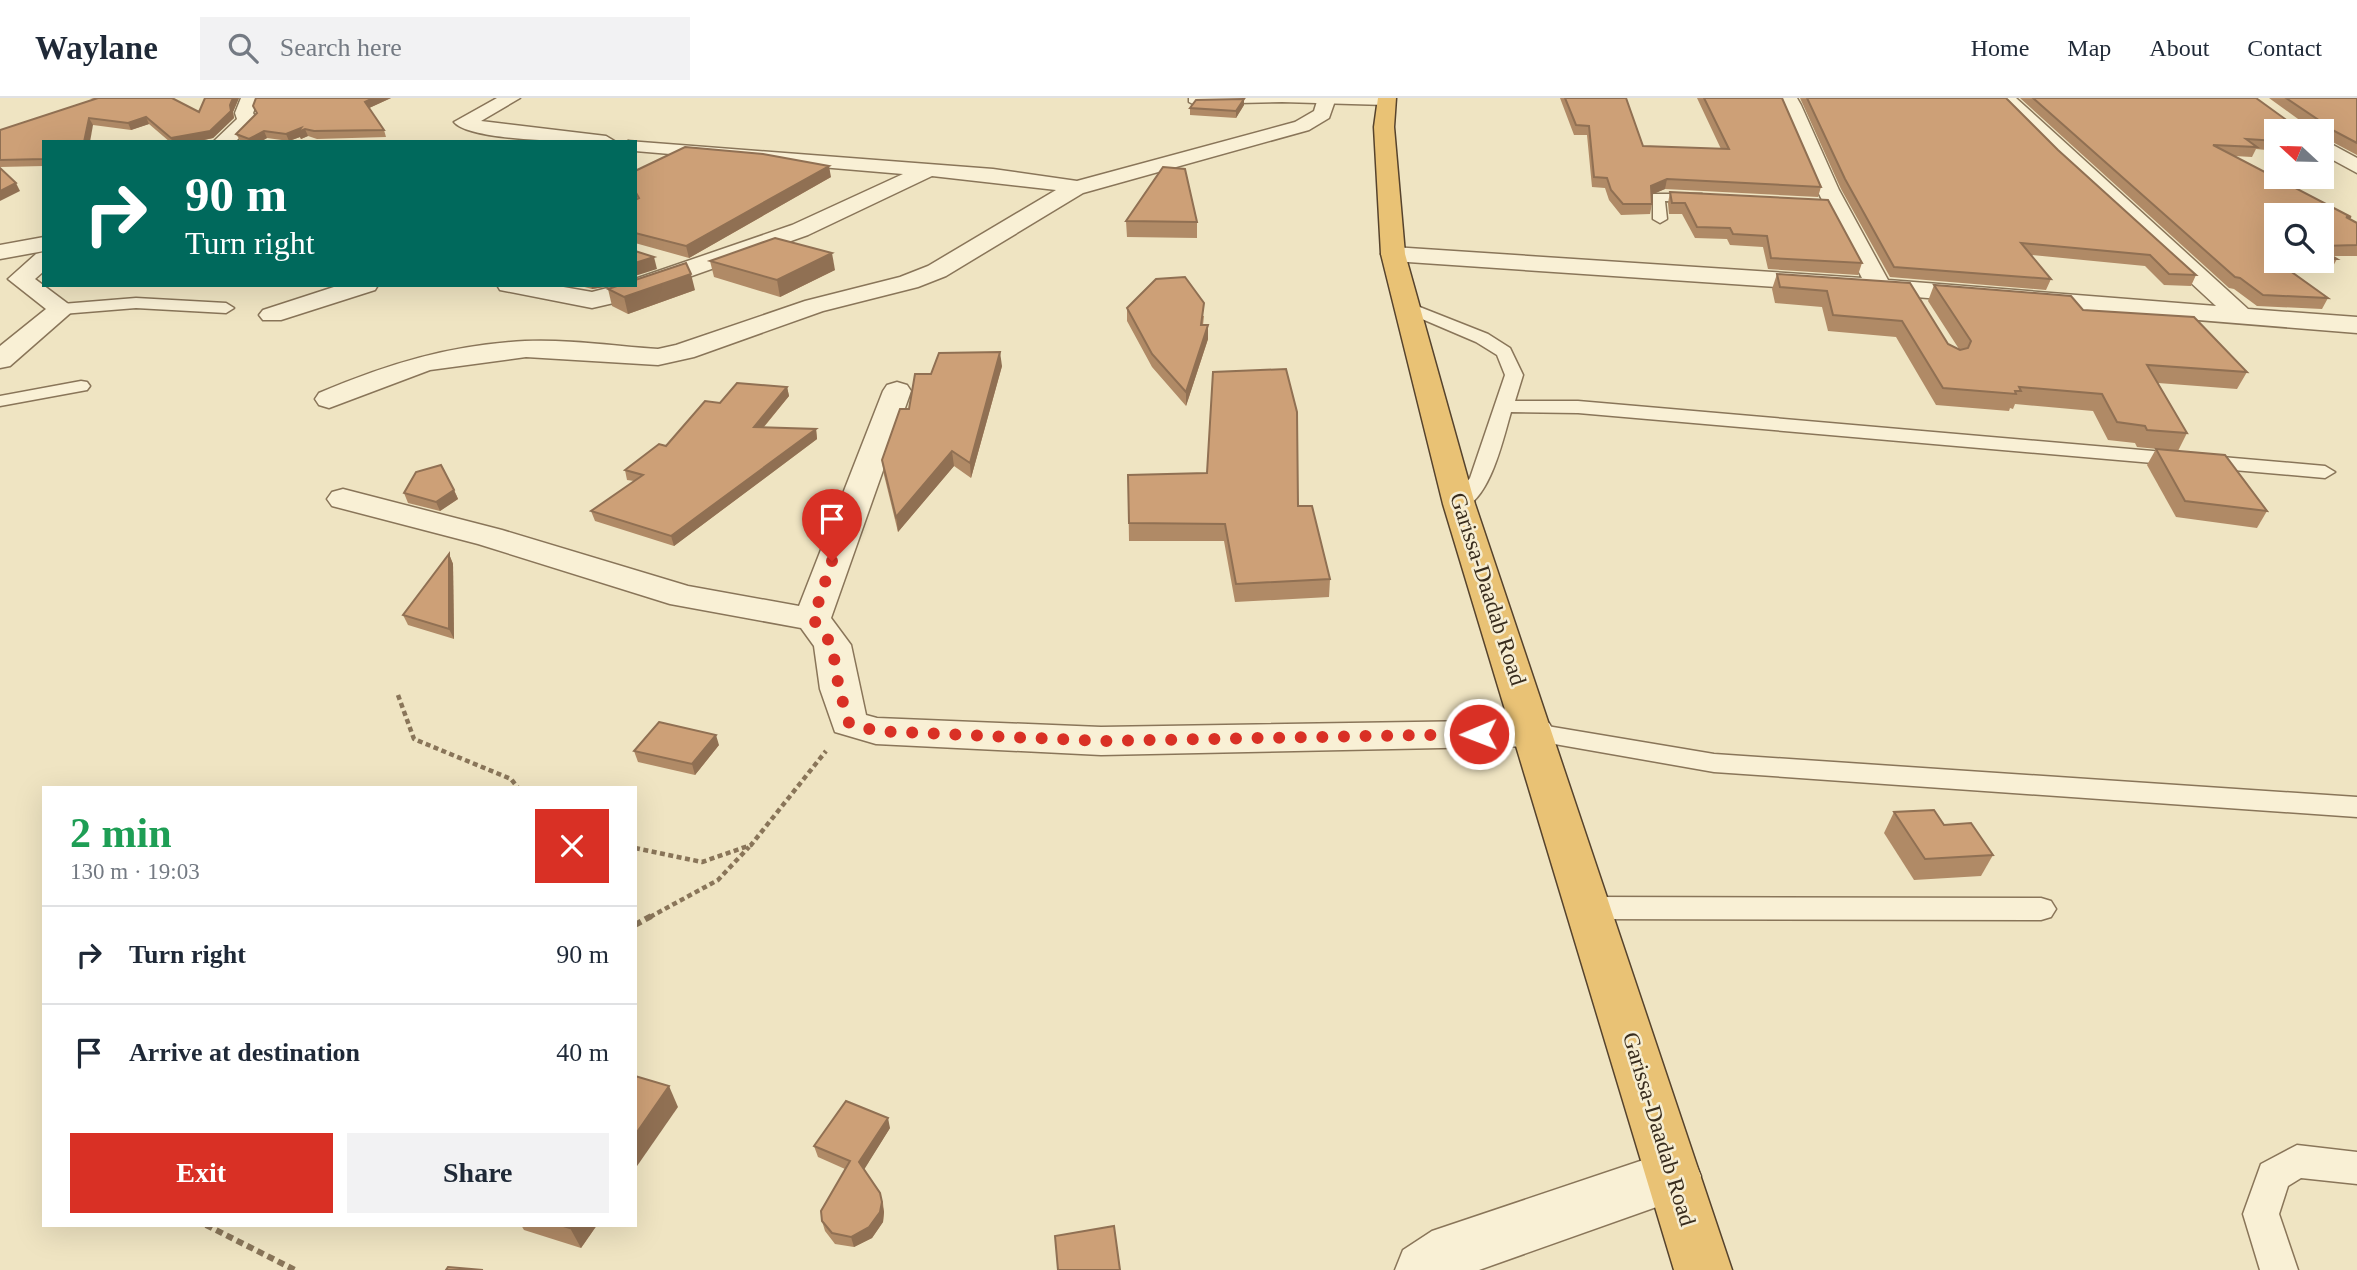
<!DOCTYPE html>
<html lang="en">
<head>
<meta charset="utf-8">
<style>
	:root { --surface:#fff; --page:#f2f2f3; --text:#1f2937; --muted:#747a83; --line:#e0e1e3; --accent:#d93025 }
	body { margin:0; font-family:Georgia,serif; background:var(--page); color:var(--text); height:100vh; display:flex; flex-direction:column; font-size:26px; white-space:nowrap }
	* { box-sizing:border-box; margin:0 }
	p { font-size:23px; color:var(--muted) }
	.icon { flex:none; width:38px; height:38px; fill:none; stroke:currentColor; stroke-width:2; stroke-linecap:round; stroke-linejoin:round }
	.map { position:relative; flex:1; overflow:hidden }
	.sheet { position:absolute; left:42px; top:688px; width:595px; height:441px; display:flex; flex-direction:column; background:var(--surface); border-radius:0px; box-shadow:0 7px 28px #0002 }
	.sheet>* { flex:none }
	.hud { position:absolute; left:42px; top:42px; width:595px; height:147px; border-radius:0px; box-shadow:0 7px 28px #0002; background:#00695c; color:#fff; overflow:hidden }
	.needle { width:46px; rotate:292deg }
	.tools { position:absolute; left:2264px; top:21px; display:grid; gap:14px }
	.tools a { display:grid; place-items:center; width:70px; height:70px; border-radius:0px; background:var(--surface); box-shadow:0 7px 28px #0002; font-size:35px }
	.pin { position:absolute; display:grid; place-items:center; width:60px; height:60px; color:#fff; margin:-72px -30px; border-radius:50% 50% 50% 0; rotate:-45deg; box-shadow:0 0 7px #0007 }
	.pin .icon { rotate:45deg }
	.me { position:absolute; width:77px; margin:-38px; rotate:269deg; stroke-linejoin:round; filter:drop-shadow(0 0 5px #0008) }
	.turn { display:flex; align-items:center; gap:24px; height:147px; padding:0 28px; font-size:32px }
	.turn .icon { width:91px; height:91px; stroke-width:2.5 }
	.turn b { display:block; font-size:49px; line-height:60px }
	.round { display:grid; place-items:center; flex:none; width:74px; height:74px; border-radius:0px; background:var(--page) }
	.headline { display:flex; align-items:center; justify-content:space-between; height:119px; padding:0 28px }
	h1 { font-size:42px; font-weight:700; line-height:52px; color:#1e9e55 }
	.primary-button { display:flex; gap:14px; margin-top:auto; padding:14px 28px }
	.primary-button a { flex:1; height:80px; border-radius:0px; background:var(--accent); color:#fff; font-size:28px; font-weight:700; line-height:80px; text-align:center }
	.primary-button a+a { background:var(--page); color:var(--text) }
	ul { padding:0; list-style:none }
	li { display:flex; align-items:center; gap:21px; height:98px; padding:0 28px; border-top:2px solid var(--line) }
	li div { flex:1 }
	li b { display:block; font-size:26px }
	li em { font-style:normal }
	header { display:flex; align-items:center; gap:42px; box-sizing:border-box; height:98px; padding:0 35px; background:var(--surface); border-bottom:2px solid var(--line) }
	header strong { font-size:33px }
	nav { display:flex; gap:38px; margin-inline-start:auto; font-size:24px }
	.search { width:490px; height:63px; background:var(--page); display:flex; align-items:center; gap:18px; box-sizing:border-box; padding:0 24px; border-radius:0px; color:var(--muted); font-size:26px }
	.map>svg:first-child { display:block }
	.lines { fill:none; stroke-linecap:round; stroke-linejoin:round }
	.service-casing { stroke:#897559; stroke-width:3 }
	.minor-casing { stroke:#897559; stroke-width:3 }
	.trunk-casing { stroke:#56432d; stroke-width:3 }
	.path-far1 { stroke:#897559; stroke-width:4.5; stroke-dasharray:5 3.5; stroke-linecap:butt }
	.path { stroke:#897559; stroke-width:6; stroke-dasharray:7 4.5; stroke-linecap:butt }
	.service { fill:#f9f0d5; fill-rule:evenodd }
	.minor { fill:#f9f0d5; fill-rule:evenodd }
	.trunk { fill:#e9c275; fill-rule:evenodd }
	.wall { fill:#b08a66; fill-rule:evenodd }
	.shaded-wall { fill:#907053 }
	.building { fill:#cda077; stroke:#907053; stroke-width:2 }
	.route { stroke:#d93025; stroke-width:12; stroke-dasharray:0 21.6 }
	.labels { text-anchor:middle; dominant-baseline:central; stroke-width:5; stroke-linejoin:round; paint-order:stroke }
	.street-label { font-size:23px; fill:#382c1d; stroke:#f6edd2 }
</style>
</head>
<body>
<header>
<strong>Waylane</strong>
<div class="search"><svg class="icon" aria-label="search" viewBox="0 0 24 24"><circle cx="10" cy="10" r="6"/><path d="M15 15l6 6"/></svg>Search here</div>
<nav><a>Home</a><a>Map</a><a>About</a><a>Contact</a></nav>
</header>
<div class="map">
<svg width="2357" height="1172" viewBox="0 0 2357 1172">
	<rect width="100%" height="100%" fill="#efe4c2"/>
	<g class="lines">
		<defs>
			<g id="service">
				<path d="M1189,0H1388L1392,3L1386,7L1282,4L1193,6L1189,4Z"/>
				<path d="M1653,96H1702L1709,100L1702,104L1665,103L1667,121L1660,125L1653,121Z"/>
				<path d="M136,200L226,205L234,210L226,215L136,210L62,216L54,211L62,206Z"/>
				<path d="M1407,204L1488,236L1510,250L1523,277L1515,303H1578L2325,368L2335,374L2325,380L1578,315L1511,314C1503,341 1490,404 1459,412L1449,406L1470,380L1505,277L1497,257L1476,244L1401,212L1399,209Z"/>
				<path d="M81,283L87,284L90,288L87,292L0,308V298Z"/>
				<path d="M1535,626L1714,656L2357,699V719L1714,674L1526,641L1522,635L1526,629Z"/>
				<path d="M1589,799L2041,800L2051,803L2056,811L2051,819L2041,822L1589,821L1579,818L1574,810L1579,802Z"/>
				<path d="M2297,1047L2357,1054V1086L2301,1080L2288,1088L2279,1116L2298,1172H2260L2243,1116L2261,1066Z"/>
			</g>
			<g id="minor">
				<path d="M241,0H259L253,15L257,22L235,44H213L237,21L235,15Z"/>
				<path d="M497,0H520L481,23L606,38L616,44C587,44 470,44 454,24Z"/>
				<path d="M1318,0H1336L1329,20L1309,32L1083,95L946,178L918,189L823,213L694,259L658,267L526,259L430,272L329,310L319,307L315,301L319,295C387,266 450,247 525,243C568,241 615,248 658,251L676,247L805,203L900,179L928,168L1056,92L932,78L808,137L618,204L592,210L500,192L497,187H552L592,194L619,187H635V181L792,127L903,76L635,53V44L628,43L993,71L1077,83L1295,24L1314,13Z"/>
				<path d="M1779,0H1797L1801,7L1839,92L1888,182L2216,208L2056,60L1997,0H2016L2248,211L2357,219V235L1879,196L1393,163L1385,161L1381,156L1385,151L1393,149L1862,180L1817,92Z"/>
				<path d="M2322,41L2357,60V75L2322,56Z"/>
				<path d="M44,139V153L0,161V147Z"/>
				<path d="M44,154V173L35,181L75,211L10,268L0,270V248L46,211L8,181L36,156Z"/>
				<path d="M340,187H378L375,192L281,222H263L259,217L263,212Z"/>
				<path d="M897,284L907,287L911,293L831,520L851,547L866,617L877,620L1101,629L1535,622L1549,625L1555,635L1549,645L1535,648L1101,657L876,646L835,634L820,591L814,548L801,530L670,506L478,446L332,408L327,401L332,394L343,391L502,432L688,488L799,508L883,293L887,287Z"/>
				<path d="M1673,1052L1693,1060L1701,1078L1693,1096L1479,1172H1395L1403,1152L1432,1133Z"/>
			</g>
			<path id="trunk" d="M1378,0H1396L1394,29L1405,156L1475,406L1732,1172H1674L1443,406L1381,156L1374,29Z"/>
		</defs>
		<!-- service casing -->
		<use href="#service" class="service-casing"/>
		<!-- minor casing -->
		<use href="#minor" class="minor-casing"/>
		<!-- trunk casing -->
		<use href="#trunk" class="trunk-casing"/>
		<!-- path-far1 -->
		<g class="path-far1">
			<path d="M398,597L414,641L511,681L518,690"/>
			<path d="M635,750L702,764L751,747L826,653"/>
			<path d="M650,819L718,782L749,749"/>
		</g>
		<!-- path -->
		<g class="path">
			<path d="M635,827L653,817"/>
			<path d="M206,1127L295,1172"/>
		</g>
		<!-- service -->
		<use href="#service" class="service"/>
		<!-- minor -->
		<use href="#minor" class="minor"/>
		<!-- trunk -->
		<use href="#trunk" class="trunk"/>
	</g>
	<!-- wall -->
	<g class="wall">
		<path d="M90,0H172L199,14L205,0H239L233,14L234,20L213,40L195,44H170L149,26L131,32L93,27L44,44V68L0,69V32L94,1Z"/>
		<path d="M256,0H391L369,10L384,32L386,39L317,41L308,38L301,41L300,39L289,43L267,40L260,44H241L236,36L256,16Z"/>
		<path d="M1560,0H1626L1643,48L1721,51L1697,0H1782L1821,89L1818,99L1665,91L1652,96V106L1650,116L1621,117L1609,102L1605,90L1592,89L1587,37H1574Z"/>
		<path d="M1800,0H2006L2058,52L2196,177L2191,188L2164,187L2145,168L2031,157L2051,181L2046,192L1890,179L1841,91Z"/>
		<path d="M2020,0H2256L2292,26H2305L2269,0H2357V57L2325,40V45L2322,50V33H2277V53L2256,51L2252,59L2234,58L2351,119L2350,121L2357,125V158H2333L2337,161L2331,172H2288L2328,200L2322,211L2257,208L2234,191L2229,190ZM2277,117H2322V163H2277Z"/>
		<path d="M1244,7L1236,20L1190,17V10Z"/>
		<path d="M635,73L831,79L689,160L635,145V102L636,101L635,100Z"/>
		<path d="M1670,94L1862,165L1858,177L1768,171L1763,149L1730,147L1727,141L1695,140L1682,116H1669L1668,105Z"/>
		<path d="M1126,123L1197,124V140L1127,139Z"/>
		<path d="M710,163L835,172L780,199L714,179Z"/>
		<path d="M1777,176L1910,185L1948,246L1959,251L1928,203L1934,187L2083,212L2247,274L2237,291L2158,285L2187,335L2178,353L2137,349L2135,345L2108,342L2093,313L2015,306L2013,311L2010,310L2009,313L1936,307L1896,239L1828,233L1822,209L1775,205L1772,191Z"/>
		<path d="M577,187H616L592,191Z"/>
		<path d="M608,191L695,192L628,216L612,208Z"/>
		<path d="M1127,210L1204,218L1203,227H1208V241L1186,308L1152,269L1127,223Z"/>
		<path d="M1002,268L971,380L954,368L898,434L884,377L882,362L909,311L931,276Z"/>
		<path d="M787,289L789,298L764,329L816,331L817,341L674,448L595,423L591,413L634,383L627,382L625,372L666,348L720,305Z"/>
		<path d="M2156,351L2267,413L2257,430L2176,419L2147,367Z"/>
		<path d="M1128,377L1298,408L1330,481L1329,499L1235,504L1224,443H1129Z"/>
		<path d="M454,392L458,401L440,413L408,405L404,395Z"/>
		<path d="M449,456L453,466L454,541L408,527L403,517Z"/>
		<path d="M719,647L695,677L638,664L634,653Z"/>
		<path d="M1894,714L1944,727L1993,757L1981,778L1914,782L1884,735Z"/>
		<path d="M890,1030L864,1071L883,1105L884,1114L883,1124L872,1140L854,1149L835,1146L825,1133L822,1123L845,1071L818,1059L814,1048Z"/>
		<path d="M521,1127H597L581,1150L524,1132Z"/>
	</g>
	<!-- shaded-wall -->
	<g class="shaded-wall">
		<path d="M233,0H239L233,14L234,20L213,40L195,44H172L171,40L230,7Z"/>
		<path d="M373,0H391L367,11L365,4Z"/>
		<path d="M1244,1V7L1236,20V13Z"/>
		<path d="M146,19L149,26L131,32L128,25Z"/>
		<path d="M89,20L93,27L90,44H84Z"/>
		<path d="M301,30L305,31L308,38L301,41L300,39L289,43L286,36Z"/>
		<path d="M264,33L267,40L260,44H250L249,41Z"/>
		<path d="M829,68L831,79L689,160L686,148Z"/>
		<path d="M1667,81L1665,91L1649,98L1651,88Z"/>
		<path d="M16,85L20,93L0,103V93Z"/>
		<path d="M832,155L835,172L780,199L777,182Z"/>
		<path d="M654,159L657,171L635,178V165Z"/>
		<path d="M691,176L695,192L628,216L624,199Z"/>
		<path d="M591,187H616L592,191Z"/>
		<path d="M1208,227V241L1186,308V294Z"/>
		<path d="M1000,254L1002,268L971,380L970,365Z"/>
		<path d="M787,289L789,298L756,338L754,329Z"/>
		<path d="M816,331L817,341L674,448L671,438Z"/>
		<path d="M952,353L954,368L898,434L896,419Z"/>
		<path d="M454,392L458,401L440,413L436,404Z"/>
		<path d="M449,456L453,466L454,541L449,531Z"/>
		<path d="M716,637L719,647L695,677L692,666Z"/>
		<path d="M669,988L678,1009L635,1071V1037Z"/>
		<path d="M888,1020L890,1030L862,1075L859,1064Z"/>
		<path d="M880,1095L884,1114L883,1124L872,1140L854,1149L851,1139Z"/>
		<path d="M572,1127H597L581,1150L570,1130Z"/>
	</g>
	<!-- building -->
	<g class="building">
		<path d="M98,0H172L199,14L205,0H233L230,7L231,13L210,33L171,40L146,19L128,25L89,20L84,44H44V61L0,62V32Z"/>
		<path d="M256,0H373L365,4L384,32L314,33L305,31L298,34L301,30L286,36L264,33L249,41L236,36L257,15L253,8Z"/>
		<path d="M1565,0H1626L1643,48L1729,51L1704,0H1782L1821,89L1667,81L1651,88L1652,106H1623L1611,92L1607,80L1594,79L1589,28L1576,27Z"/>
		<path d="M1807,0H2006L2058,52L2196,177L2169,176L2150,157L2021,145L2051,181L1894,169L1845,81Z"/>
		<path d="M2033,0H2256L2292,26H2317L2320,23L2286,0H2357V45L2327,29L2325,45H2322V33H2277V43L2246,41L2257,49L2213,47L2351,119H2346L2357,125V147L2322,148V117H2277V160H2272L2328,200L2263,197L2240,180L2235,179Z"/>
		<path d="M1244,1L1236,13L1190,10L1196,2Z"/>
		<path d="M685,49L763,56L829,68L686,148L635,135V102L639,100L635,93V73Z"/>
		<path d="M1163,69L1185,71L1197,124L1126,123Z"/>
		<path d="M0,70L16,85L0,93Z"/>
		<path d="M1670,94L1828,102L1862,165L1771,160L1767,138L1733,136L1730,130L1697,129L1685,105H1672Z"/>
		<path d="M775,140L832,155L777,182L710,163Z"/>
		<path d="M2322,152L2337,161H2322Z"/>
		<path d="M635,153L654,159L635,165Z"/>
		<path d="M686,165L691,176L624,199L608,191L620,187H635V182Z"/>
		<path d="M1777,176L1910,185L1948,246L1960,252L1968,250L1971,243L1934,187L2071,198L2083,212L2194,219L2247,274L2147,267L2187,335L2147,332L2145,328L2117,324L2102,296L2019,289L2021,293H2015L2016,296L1943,290L1902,223L1833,217L1827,193L1780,189Z"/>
		<path d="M1185,179L1204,205L1201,227H1208L1186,294L1152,256L1127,210L1156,181Z"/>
		<path d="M1000,254L970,365L952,353L896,419L882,362L900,311H909L915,276H931L939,255Z"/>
		<path d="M1286,271L1297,314L1298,408H1312L1330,481L1236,486L1225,426L1129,425L1128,377L1207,375L1213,274Z"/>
		<path d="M737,285L787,289L754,329L816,331L671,438L591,413L643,377L625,372L659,346L666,348L705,303L720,305Z"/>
		<path d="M2156,351L2225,357L2267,413L2185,403Z"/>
		<path d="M441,367L454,392L436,404L404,395L416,374Z"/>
		<path d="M449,456V531L403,517Z"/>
		<path d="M659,624L716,637L692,666L634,653Z"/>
		<path d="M1934,712L1944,727L1971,725L1993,757L1925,761L1894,714Z"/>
		<path d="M635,978L669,988L635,1037Z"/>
		<path d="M846,1003L888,1020L859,1064L880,1095L882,1104L880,1114L869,1129L851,1139L832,1135L822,1123L821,1113L850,1063L814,1048Z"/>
		<path d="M560,1127H572L570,1130Z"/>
		<path d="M1114,1128L1120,1172H1058L1055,1138Z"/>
		<path d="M448,1169L483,1172H446Z"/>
	</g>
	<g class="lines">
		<!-- route -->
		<path class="route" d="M832,463L813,521L832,547L839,591L849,625L876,633L1101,643L1479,636"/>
	</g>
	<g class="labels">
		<!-- street labels -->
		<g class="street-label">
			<text transform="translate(1488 491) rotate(72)">Garissa-Daadab Road</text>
			<text transform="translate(1659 1031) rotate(73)">Garissa-Daadab Road</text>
		</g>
	</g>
</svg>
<div class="tools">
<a><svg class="needle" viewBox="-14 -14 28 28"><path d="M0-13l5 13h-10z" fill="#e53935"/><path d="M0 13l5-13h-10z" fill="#747a83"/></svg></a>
<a><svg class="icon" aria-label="search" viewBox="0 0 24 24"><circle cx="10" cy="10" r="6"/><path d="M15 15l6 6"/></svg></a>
</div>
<div class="pin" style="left:832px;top:463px;background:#d93025"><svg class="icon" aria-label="arrive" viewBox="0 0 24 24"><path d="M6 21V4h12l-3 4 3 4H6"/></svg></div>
<svg class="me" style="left:1479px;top:636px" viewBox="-20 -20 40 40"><circle r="17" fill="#d93025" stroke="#fff" stroke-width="3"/><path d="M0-11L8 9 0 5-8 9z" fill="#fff"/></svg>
<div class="hud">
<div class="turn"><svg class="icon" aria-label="right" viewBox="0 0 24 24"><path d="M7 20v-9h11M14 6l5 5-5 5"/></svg><div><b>90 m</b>Turn right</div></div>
</div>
<section class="sheet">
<div class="headline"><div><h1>2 min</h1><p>130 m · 19:03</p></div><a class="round" style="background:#d93025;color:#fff"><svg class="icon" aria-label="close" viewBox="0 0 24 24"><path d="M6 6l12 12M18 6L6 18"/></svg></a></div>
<ul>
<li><svg class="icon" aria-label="right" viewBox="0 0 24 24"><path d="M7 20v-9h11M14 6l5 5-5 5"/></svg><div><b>Turn right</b></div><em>90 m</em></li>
<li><svg class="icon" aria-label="arrive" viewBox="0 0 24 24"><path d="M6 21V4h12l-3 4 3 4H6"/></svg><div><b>Arrive at destination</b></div><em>40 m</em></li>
</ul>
<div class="primary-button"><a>Exit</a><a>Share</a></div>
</section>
</div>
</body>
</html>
